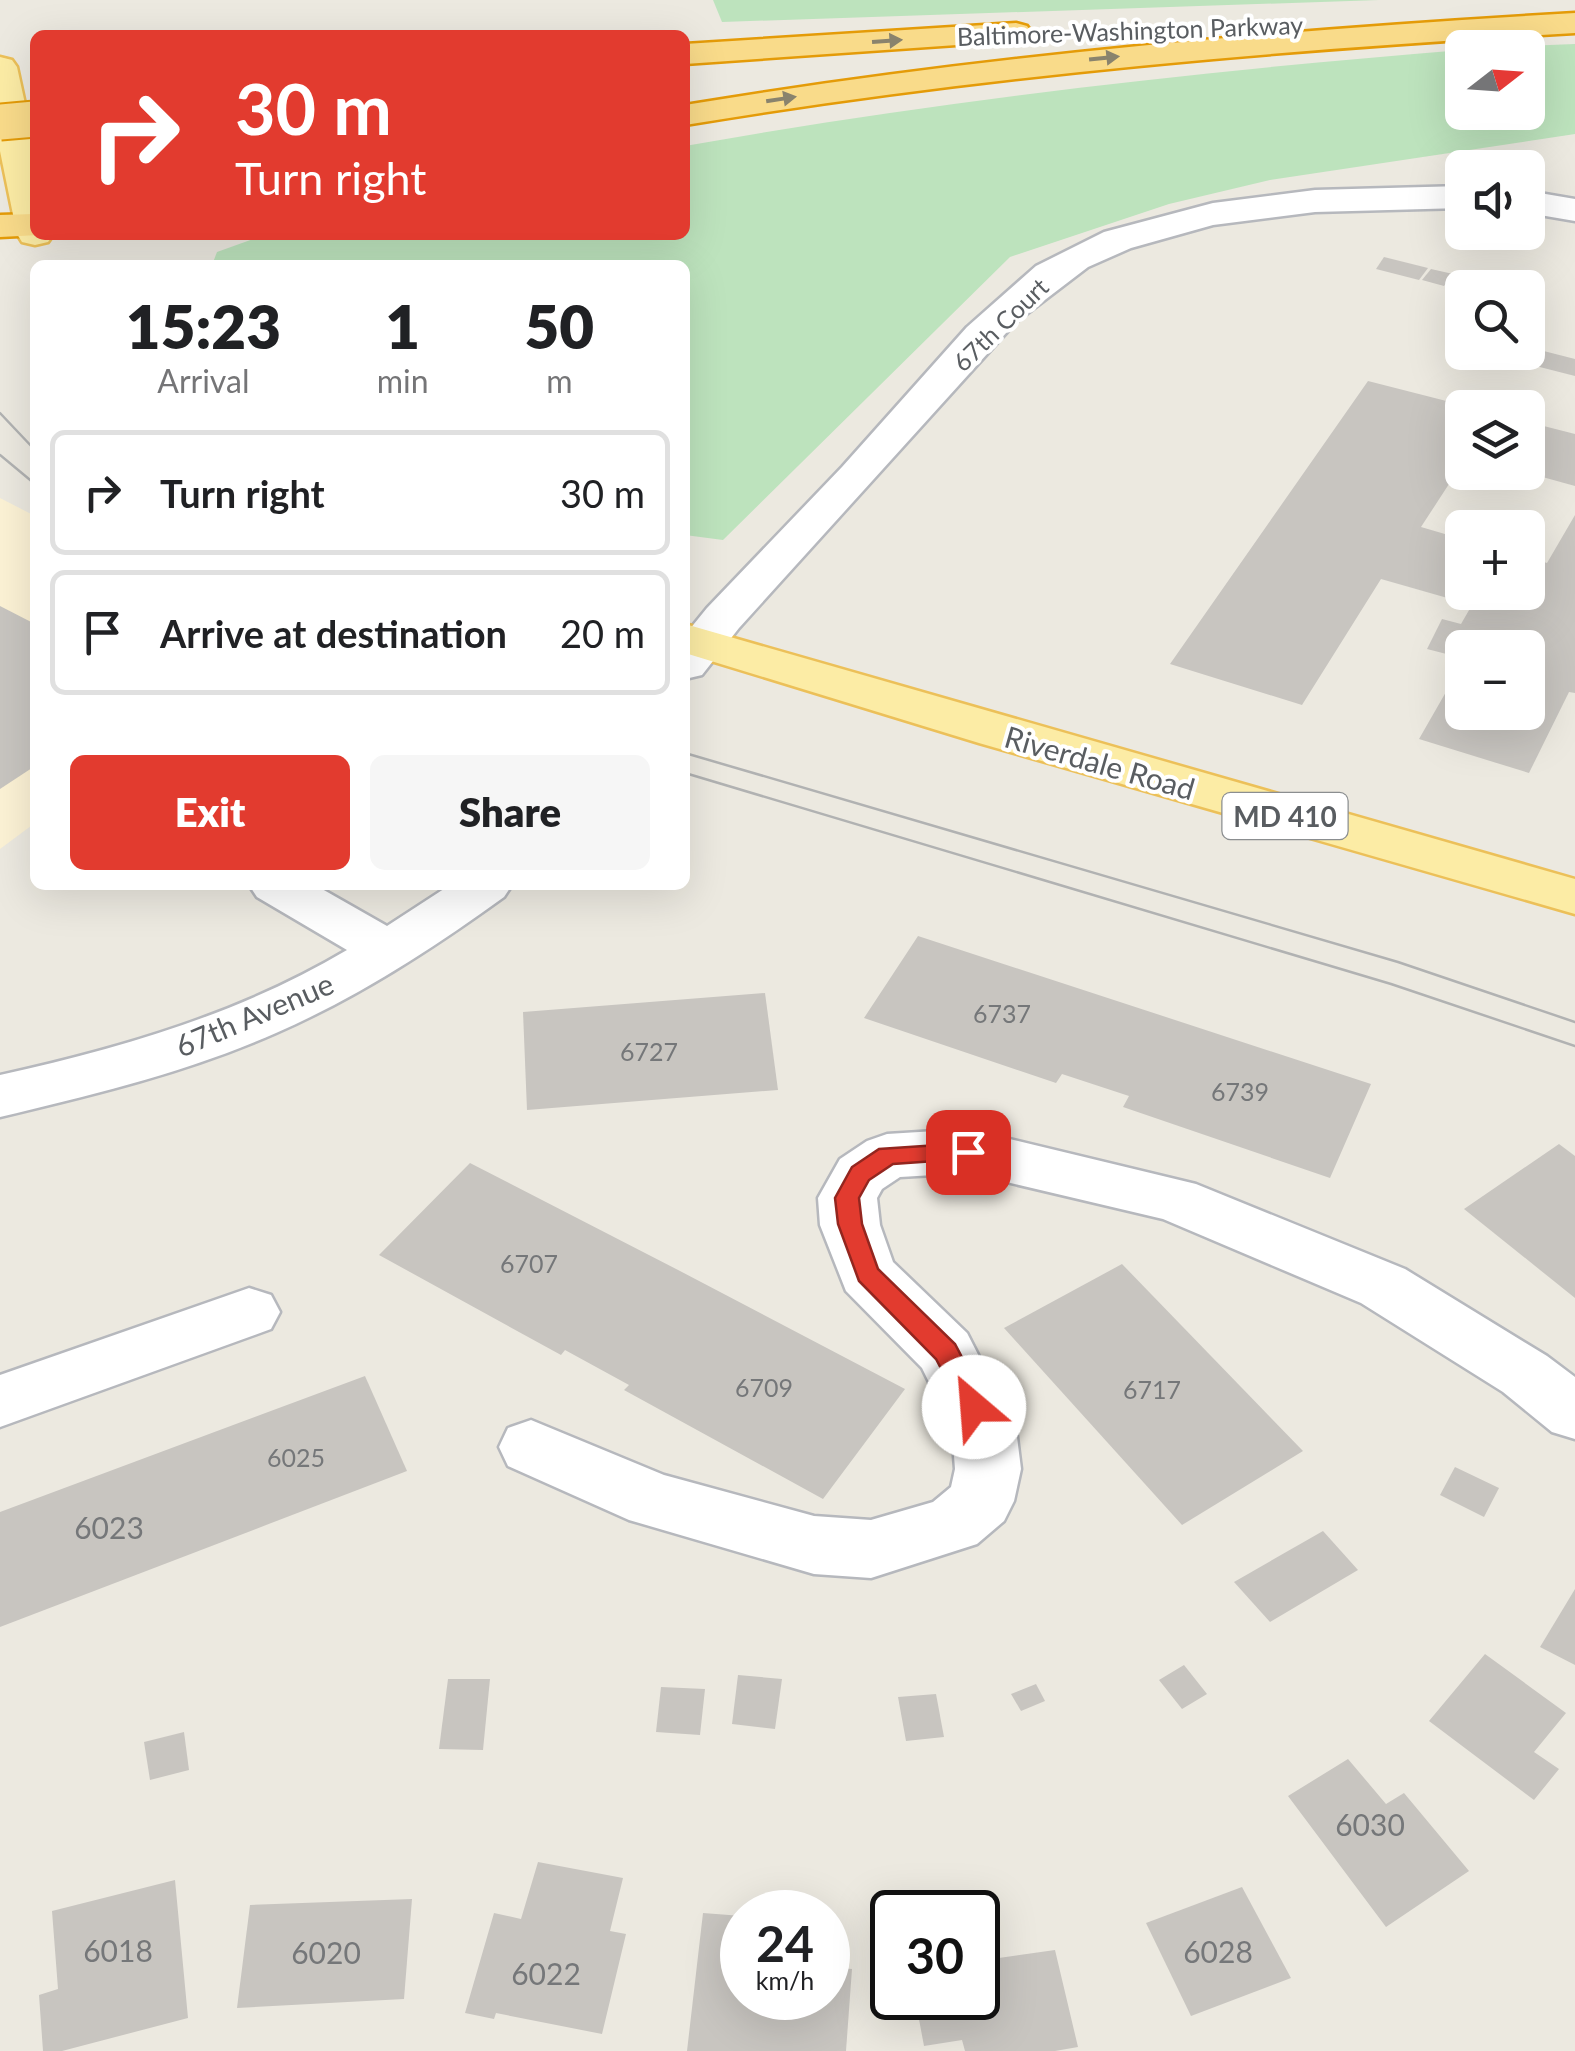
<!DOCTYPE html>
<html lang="en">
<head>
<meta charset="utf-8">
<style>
	:root { --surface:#fff; --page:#f6f6f6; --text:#202124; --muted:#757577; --line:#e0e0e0; --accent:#e23b2f }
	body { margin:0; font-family:Lato,sans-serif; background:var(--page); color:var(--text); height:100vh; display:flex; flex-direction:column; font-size:38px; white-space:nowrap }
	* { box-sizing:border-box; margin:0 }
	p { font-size:32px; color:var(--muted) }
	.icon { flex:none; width:55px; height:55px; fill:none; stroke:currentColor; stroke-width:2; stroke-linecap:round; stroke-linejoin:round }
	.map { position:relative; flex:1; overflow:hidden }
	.drawer { position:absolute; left:30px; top:260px; width:660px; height:630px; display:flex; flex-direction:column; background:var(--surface); border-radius:15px; box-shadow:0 10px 40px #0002 }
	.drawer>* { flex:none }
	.hud { position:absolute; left:30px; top:30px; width:660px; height:210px; border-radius:15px; box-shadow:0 10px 40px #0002; background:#e23b2f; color:#fff; overflow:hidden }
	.needle { width:65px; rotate:73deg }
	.controls { position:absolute; left:1445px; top:30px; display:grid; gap:20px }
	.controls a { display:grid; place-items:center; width:100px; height:100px; border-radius:15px; background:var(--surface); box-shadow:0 10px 40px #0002; font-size:50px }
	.speed { position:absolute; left:720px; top:1890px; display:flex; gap:20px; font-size:50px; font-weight:700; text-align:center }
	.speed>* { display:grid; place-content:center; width:130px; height:130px; border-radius:50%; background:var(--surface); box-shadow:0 10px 40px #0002; line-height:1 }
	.speed small { font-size:25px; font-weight:400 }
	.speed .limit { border:5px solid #111; border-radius:15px; background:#fff; color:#111 }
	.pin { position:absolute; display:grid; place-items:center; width:85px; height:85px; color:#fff; margin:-42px; border-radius:20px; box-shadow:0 5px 15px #0006 }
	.me { position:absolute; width:110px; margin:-55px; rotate:333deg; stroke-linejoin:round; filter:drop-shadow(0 0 8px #0008) }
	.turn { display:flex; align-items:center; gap:35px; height:210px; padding:0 40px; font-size:45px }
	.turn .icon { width:130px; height:130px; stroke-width:2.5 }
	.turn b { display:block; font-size:70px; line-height:85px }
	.eta { display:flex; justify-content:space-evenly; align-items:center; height:170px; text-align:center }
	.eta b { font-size:60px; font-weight:800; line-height:70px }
	.action { display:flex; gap:20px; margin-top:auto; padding:20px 40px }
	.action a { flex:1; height:115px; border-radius:15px; background:var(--accent); color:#fff; font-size:40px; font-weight:800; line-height:115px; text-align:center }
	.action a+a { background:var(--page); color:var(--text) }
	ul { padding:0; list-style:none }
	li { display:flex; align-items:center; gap:30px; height:125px; margin:0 20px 15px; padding:0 20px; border:5px solid var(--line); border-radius:15px }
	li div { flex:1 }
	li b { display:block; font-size:38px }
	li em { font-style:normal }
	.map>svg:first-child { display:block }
	.commercial { fill:#fcf2d5 }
	.green { fill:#bde3bd }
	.building { fill:#c8c5c0 }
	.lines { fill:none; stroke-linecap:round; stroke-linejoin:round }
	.minor-casing { stroke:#b6b8bd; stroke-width:5 }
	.major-casing { stroke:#ecc059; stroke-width:5 }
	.highway-casing { stroke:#e49b08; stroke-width:5 }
	.minor { fill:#fff; fill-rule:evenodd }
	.major { fill:#fceca5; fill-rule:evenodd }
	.highway { fill:#f9db8a; fill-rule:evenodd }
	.tram { stroke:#b1b2b2; stroke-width:2.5 }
	.highway-bridge-casing { stroke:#e49b08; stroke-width:39; stroke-linecap:butt }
	.highway-bridge { stroke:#f9db8a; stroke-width:35 }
	.oneway { fill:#89836d }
	.route { fill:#e23b2f; stroke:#93261f; stroke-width:2.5 }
	.labels { text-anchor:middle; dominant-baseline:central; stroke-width:8; stroke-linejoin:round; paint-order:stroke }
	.far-street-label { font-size:25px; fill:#595d61; stroke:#fff }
	.number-label { font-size:25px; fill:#757779 }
	.shield { fill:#fff; stroke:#8b8e90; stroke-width:2.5 }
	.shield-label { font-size:28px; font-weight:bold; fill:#595d61 }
	.street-label { font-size:30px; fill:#595d61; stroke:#fff }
	.near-number-label { font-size:30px; fill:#757779 }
</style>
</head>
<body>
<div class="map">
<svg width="1575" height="2051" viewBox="0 0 1575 2051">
	<rect width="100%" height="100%" fill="#ece9e0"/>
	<!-- commercial -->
	<path class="commercial" d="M0,498L35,516V823L0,849Z"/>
	<!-- green -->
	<g class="green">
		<path d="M713,0H1379L722,22Z"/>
		<path d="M1575,44V134L1270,180L1169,204L1010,257L723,540L685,535V265H212L217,252L264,235H685V146C943,100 1202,71 1462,50V112H1528V48L1496,47Z"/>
	</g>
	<!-- building -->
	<g class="building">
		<path d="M1384,257L1428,268L1419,280L1376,269Z"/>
		<path d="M1431,269L1453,274L1444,286L1422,280Z"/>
		<path d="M1456,276L1499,286V288L1462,290L1448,286Z"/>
		<path d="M1528,347L1575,359V376L1508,359L1513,352H1528Z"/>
		<path d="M1368,381L1462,405V464L1421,527L1462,539V592H1528V557L1547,563L1575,515V693L1569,692L1529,773L1419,739L1462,664V712H1528V648H1462V658L1427,649L1442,619L1461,624L1472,605L1381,579L1302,705L1170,664Z"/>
		<path d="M1528,422L1575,434V486L1528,473Z"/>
		<path d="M0,606L35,624V766L0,789Z"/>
		<path d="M918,936L1371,1084L1330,1178L1123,1107L1129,1096L1062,1074L1056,1083L864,1018Z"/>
		<path d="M765,993L778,1090L527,1110L523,1012Z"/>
		<path d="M1559,1144L1575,1156V1298L1464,1209Z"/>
		<path d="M470,1163L680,1271L905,1389L823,1499L624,1390L629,1385L565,1350L561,1355L379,1255Z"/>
		<path d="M1122,1264L1303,1451L1182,1525L1004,1328Z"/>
		<path d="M365,1376L407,1471L0,1627V1512Z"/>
		<path d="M1455,1467L1499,1488L1484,1517L1440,1495Z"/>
		<path d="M1323,1531L1358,1570L1270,1622L1234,1582Z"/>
		<path d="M1575,1589V1665L1540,1647Z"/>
		<path d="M1485,1654L1566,1713L1534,1752L1559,1769L1534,1800L1429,1721Z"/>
		<path d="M1184,1665L1207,1694L1182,1709L1159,1680Z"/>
		<path d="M738,1675L782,1679L775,1729L732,1724Z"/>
		<path d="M448,1679H490L483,1750L439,1749Z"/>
		<path d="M1036,1684L1045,1701L1021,1711L1011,1694Z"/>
		<path d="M661,1687L705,1689L700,1735L656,1732Z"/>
		<path d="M936,1694L944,1737L906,1741L898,1697Z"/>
		<path d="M184,1732L189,1770L150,1780L144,1742Z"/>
		<path d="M1348,1759L1386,1804L1404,1793L1469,1871L1386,1927L1288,1796Z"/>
		<path d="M538,1862L623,1878L610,1931L626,1934L602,2034L496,2013L494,2019L465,2013L494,1913L521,1919Z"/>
		<path d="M175,1880L188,2018L62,2051H43L39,1995L58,1989L52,1911Z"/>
		<path d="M1242,1887L1291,1978L1191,2016L1146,1923Z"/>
		<path d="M412,1899L404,1999L237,2008L250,1905Z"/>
		<path d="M703,1913L742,1916V1998H828V1967L852,1969L846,2051H687Z"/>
		<path d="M1055,1950L1078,2047L1055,2051H965L962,2040L924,2046L915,1998H978V1961Z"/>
	</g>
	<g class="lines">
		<defs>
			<g id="minor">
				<path d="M1462,186V208L1315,212L1213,225L1131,248L1088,267L1016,322L739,628L702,675L685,679V635L707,608L842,467L967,327L1036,266L1104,232L1213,203L1315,190Z"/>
				<path d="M1528,191L1575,199V221L1528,213Z"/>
				<path d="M249,885H315L387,926L450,885H512L504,897C432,949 358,997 276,1033C188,1072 93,1095 0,1117V1075C122,1048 239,1014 347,950L257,897Z"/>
				<path d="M968,1129L1196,1184L1405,1269L1547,1356L1575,1377V1439L1552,1432L1503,1392L1361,1303L1163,1219L968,1173L900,1177L882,1189L877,1198L880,1225L893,1262L967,1333L1016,1429L1021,1469L1014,1501L1004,1521L977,1544L871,1578L814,1574L629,1520L508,1466L499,1447L508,1428L531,1420L664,1475L814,1516L871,1520L933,1502L951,1487L955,1469L952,1429L922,1368L846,1291L820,1225L818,1198L840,1159L867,1141L887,1134Z"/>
				<path d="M249,1288L271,1295L280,1312L271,1329L0,1427V1375Z"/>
			</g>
			<g id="major">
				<path d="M0,57L12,60L17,67L35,150V235H53L48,242L35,245L22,242L17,234L0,151Z"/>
				<path d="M685,624L1575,879V914L979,743L685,653Z"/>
			</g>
			<g id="highway">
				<path d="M1575,13V33C1276,50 980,76 685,125V105C980,56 1277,30 1575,13Z"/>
				<path d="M1016,23L1027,26L1032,33L1027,40L685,64V44Z"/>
				<path d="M35,214V235H39L0,237V215Z"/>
			</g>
		</defs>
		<!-- minor casing -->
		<use href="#minor" class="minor-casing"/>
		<!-- major casing -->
		<use href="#major" class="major-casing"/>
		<!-- highway casing -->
		<use href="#highway" class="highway-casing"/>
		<!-- minor -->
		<use href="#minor" class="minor"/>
		<!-- major -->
		<use href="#major" class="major"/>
		<!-- highway -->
		<use href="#highway" class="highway"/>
		<!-- tram -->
		<g class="tram">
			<path d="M0,413L35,450"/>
			<path d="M0,455L35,484"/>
			<path d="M685,753L1398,962L1575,1022"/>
			<path d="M685,773L1391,984L1575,1046"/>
		</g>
		<defs>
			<path id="highway-bridge" d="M0,122L35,119"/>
		</defs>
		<!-- highway-bridge casing -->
		<use href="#highway-bridge" class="highway-bridge-casing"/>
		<!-- highway-bridge -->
		<use href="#highway-bridge" class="highway-bridge"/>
	</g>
	<!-- one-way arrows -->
	<defs><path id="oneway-solid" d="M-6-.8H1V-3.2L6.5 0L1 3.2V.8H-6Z" transform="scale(2.5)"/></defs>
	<g class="oneway">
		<use href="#oneway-solid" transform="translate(887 41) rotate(-4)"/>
		<use href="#oneway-solid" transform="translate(1104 58) rotate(-6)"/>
		<use href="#oneway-solid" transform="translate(781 99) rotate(-9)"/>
	</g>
	<!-- route -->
	<path class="route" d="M968,1143L980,1152L977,1158L893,1164L869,1180L859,1198L862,1224L878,1269L955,1344L984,1399L988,1407L984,1414L974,1418L965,1414L936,1359L859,1281L838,1224L835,1198L852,1167L879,1149Z"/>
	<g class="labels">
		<!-- far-street labels -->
		<g class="far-street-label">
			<text transform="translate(1130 30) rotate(-2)">Baltimore-Washington Parkway</text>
			<text transform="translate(1000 324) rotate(-44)">67th Court</text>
		</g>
		<!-- number labels -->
		<g class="number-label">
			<text x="1002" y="1013">6737</text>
			<text x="649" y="1051">6727</text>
			<text x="1240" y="1091">6739</text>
			<text x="529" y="1263">6707</text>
			<text x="764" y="1387">6709</text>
			<text x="1152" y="1389">6717</text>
			<text x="296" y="1457">6025</text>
		</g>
		<!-- shield labels -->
		<rect class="shield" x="1222.5" y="793" width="125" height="46" rx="8"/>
		<g class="shield-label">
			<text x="1285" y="816">MD 410</text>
		</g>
		<!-- street labels -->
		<g class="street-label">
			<text transform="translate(1100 762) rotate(16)">Riverdale Road</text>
			<text transform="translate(254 1014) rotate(-23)">67th Avenue</text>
		</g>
		<!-- near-number labels -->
		<g class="near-number-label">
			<text x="109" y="1527">6023</text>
			<text x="1370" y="1824">6030</text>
			<text x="118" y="1950">6018</text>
			<text x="1218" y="1951">6028</text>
			<text x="326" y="1952">6020</text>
			<text x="546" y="1973">6022</text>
		</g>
	</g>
</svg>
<div class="controls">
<a><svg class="needle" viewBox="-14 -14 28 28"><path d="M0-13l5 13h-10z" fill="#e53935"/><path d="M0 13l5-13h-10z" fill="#757577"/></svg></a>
<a><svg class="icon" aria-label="sound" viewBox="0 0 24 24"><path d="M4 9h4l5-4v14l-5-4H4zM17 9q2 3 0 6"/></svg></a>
<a><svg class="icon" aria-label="search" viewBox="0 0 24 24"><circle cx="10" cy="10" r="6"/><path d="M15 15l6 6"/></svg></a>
<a><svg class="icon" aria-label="layers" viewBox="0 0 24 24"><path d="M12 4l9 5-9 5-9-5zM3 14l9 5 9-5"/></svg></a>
<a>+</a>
<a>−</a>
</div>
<div class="speed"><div>24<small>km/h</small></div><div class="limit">30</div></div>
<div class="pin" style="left:968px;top:1152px;background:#d93025"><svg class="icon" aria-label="arrive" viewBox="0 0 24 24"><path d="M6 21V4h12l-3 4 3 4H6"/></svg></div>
<svg class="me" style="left:974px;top:1407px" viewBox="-20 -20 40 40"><circle r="19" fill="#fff"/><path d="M0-13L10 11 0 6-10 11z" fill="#e23b2f"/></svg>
<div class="hud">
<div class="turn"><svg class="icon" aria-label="right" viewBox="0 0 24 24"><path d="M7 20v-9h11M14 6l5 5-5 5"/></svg><div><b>30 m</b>Turn right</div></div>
</div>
<section class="drawer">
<div class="eta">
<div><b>15:23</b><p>Arrival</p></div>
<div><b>1</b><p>min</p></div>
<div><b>50</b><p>m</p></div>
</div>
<ul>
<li><svg class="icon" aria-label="right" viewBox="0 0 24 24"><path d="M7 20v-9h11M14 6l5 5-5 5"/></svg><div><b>Turn right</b></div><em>30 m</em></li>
<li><svg class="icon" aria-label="arrive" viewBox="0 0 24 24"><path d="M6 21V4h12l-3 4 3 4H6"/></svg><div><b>Arrive at destination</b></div><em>20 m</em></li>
</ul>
<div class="action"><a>Exit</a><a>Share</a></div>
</section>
</div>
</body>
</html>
